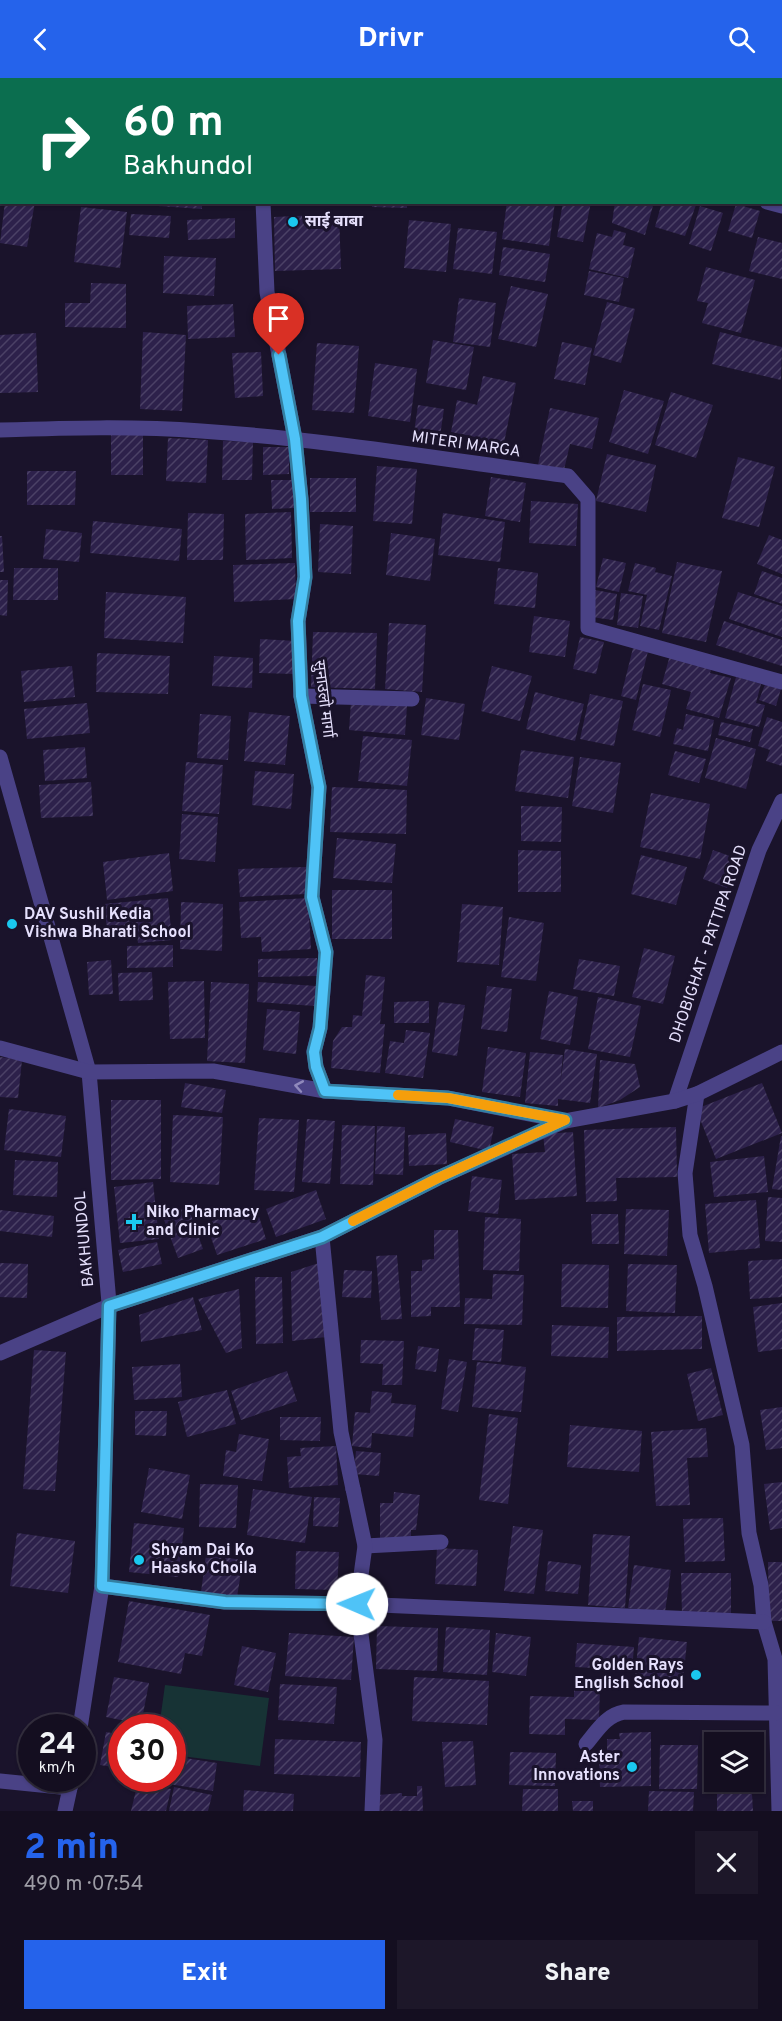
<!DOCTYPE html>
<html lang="en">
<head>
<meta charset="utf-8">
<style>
	:root { --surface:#140e20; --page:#1d1729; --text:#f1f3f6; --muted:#9d9ca5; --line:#332e3e; --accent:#2563eb }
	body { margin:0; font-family:Overpass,"Noto Sans Devanagari",sans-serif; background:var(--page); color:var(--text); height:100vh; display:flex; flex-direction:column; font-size:22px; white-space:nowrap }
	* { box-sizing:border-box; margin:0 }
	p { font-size:20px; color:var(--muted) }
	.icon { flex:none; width:33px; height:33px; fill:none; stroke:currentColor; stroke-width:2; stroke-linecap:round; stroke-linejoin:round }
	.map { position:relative; height:1733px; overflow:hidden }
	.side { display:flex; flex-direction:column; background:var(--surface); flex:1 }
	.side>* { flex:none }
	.banner { position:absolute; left:0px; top:0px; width:783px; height:126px; box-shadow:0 2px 4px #0004,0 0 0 2px var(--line); background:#0b6e4f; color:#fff; overflow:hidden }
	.tools { position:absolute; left:704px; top:1654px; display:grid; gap:12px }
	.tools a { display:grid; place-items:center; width:60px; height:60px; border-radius:0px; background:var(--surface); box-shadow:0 2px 4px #0004,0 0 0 2px var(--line); font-size:30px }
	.speed { position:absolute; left:18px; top:1636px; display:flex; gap:12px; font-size:30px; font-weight:700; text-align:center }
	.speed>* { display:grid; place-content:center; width:78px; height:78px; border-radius:50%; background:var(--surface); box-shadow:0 2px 4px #0004,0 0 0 2px var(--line); line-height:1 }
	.speed small { font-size:15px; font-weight:400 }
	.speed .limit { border:9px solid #d22; background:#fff; color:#111 }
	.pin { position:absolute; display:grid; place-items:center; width:51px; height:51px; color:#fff; margin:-62px -26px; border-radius:50% 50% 50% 0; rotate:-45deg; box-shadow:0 0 6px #0007 }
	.pin .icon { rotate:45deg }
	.me { position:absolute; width:66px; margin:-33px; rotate:271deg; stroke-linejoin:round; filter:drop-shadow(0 0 4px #0008) }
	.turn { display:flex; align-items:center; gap:21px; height:126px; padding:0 24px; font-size:27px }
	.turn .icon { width:78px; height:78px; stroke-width:2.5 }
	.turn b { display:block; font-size:42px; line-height:51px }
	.round { display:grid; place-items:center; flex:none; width:63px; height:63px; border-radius:0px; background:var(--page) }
	.headline { display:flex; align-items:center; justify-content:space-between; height:102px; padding:0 24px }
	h1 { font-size:36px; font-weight:800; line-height:45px; color:var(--accent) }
	.action { display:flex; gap:12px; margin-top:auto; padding:12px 24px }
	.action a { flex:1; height:69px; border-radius:0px; background:var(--accent); color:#fff; font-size:24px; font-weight:800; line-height:69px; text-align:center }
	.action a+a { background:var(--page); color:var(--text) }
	header { display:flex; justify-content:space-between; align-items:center; height:78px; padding:0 24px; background:var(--accent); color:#fff; font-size:27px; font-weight:800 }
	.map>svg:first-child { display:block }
	.garden { fill:#173335 }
	.building { fill:url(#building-hatch) }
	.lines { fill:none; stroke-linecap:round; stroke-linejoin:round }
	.service { stroke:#4a4286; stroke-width:15 }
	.pedestrian { stroke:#4a4286; stroke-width:15 }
	.minor { stroke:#4a4286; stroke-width:15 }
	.oneway { stroke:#9089bc }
	.route-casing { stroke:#337fa1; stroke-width:15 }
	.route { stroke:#4fc3f7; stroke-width:10 }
	.slow { stroke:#f59e0b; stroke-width:10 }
	.poi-dot { fill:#1ac8ef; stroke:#1a132b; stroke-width:2 }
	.labels { text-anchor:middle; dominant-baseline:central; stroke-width:6; stroke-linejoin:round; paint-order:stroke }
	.poi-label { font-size:16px; font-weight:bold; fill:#e6e0fd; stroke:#1a132b; text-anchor:start }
	.street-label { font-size:16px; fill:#e6e0fd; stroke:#1a132b }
</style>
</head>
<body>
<header><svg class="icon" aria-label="back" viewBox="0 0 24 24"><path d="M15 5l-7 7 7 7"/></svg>Drivr<svg class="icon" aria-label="search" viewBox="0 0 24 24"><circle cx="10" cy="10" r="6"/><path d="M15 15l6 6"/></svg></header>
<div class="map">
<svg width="782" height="1733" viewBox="0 0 782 1733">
	<defs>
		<pattern id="building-hatch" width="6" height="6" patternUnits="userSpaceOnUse" patternTransform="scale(1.5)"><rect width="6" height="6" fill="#2d214b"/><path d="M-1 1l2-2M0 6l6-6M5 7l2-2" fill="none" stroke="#4b4166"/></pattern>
	</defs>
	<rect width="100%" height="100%" fill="#1a132b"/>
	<!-- garden -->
	<path class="garden" d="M165,1607L269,1620L260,1688L173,1677L172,1650H159Z"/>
	<!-- building -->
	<g class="building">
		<path d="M5,124H35L27,169L0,165Z"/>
		<path d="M144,124H202V131L144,127Z"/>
		<path d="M372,124H407V130L372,129Z"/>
		<path d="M507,124H555L549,168L502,161Z"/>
		<path d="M563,124H591L583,164L557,159Z"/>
		<path d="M615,124H654L645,157L612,145Z"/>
		<path d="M662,124H697L685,158L655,149Z"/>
		<path d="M736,126L760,133L752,160L728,153Z"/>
		<path d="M700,128L723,135L711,173L689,166Z"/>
		<path d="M81,129L127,134L120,190L74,184Z"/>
		<path d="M131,136L171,138L169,160L129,157Z"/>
		<path d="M339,136L341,191L275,193L274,139Z"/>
		<path d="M235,140V160L188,162L187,142Z"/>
		<path d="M409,142L451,146L446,194L404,190Z"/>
		<path d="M458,150L497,154L492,196L453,191Z"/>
		<path d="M614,152L626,155L623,167L635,170L628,200L589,191L597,155L612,159Z"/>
		<path d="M758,159L782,165V201L749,193Z"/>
		<path d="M503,169L550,176L545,204L499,197Z"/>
		<path d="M164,178L216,180L214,218L163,215Z"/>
		<path d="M706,189L755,202L741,255L702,245L708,225L697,223Z"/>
		<path d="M589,193L624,200L619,224L584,217Z"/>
		<path d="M91,205L126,206V250L65,249V225H90Z"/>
		<path d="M511,208L548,216L536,269L498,261Z"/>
		<path d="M459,220L496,225L490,269L453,264Z"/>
		<path d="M607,224L635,231L621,285L593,277Z"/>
		<path d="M233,226L235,259L188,261L187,228Z"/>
		<path d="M143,254L186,257L182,333L140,331Z"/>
		<path d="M720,254L782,269L781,302L712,286Z"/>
		<path d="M36,255L38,314L0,315V257Z"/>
		<path d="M433,262L474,269L466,312L426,305Z"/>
		<path d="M562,264L592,270L585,307L554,301Z"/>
		<path d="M317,265L359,268L354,335L312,332Z"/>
		<path d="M261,274L263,318L235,320L232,275Z"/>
		<path d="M375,285L417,291L410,344L368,338Z"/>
		<path d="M483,298L516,305L504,365L451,354L457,322L477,327Z"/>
		<path d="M624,312L664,323L648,376L609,364Z"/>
		<path d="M671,314L713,327L696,380L655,367Z"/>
		<path d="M418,327L444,331L439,365L413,361Z"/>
		<path d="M550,330L599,340L592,371L570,366L564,392L538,387Z"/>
		<rect x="111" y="357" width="32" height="40"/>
		<path d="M168,360L208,362L206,405L166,403Z"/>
		<path d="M223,363L253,364L252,402H222Z"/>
		<path d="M263,369H289V396L263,397Z"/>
		<path d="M607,376L656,387L646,434L596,423Z"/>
		<path d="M738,379L775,389L759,449L722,440Z"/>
		<path d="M377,388L417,391L412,446L373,443Z"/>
		<path d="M27,393H76L75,427H27Z"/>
		<path d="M491,399L526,405L520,444L485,438Z"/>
		<rect x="310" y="400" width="46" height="34"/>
		<path d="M271,402H293L294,430L272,431Z"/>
		<path d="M531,423L578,426L576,468L529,465Z"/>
		<path d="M291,434L292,480L246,482L245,436Z"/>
		<path d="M188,435L224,436L223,482H187Z"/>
		<path d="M443,435L505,444L500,484L438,477Z"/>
		<path d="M93,443L182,451L179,483L90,475Z"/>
		<path d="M320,446L353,448L351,496L318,494Z"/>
		<path d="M46,451L82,455L79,484L43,481Z"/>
		<path d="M391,455L435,461L430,503L386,497Z"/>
		<path d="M769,457L782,462V496L757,486Z"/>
		<path d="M0,458H2L4,494H0Z"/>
		<path d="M603,480L626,485L619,514L596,509Z"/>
		<path d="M677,484L722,493L706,564L662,555Z"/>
		<path d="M295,485L296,521L234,524L233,487Z"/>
		<path d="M635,485L656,490L655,494L672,498L659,552L640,548L647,517L628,513Z"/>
		<path d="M14,490H58V522H13Z"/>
		<path d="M498,490L538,495L535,530L494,526Z"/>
		<path d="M762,493L782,500V526L754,516Z"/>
		<path d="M0,502H8L7,538L0,537Z"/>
		<path d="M595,512L617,516L613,542L591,539Z"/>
		<path d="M106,514L186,519L183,565L104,560Z"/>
		<path d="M738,514L782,528V559L729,541Z"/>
		<path d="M621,515L643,518L638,550L617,547Z"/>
		<path d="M534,538L570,543L565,579L529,574Z"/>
		<path d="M724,543L782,562V588L716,567Z"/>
		<path d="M389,545L426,547L422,614L385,611Z"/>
		<path d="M313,554L377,555L375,611L311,609Z"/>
		<path d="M580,559L604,564L596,596L573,591Z"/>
		<path d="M260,561L296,563L295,596L259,595Z"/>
		<path d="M634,566L649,569L636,622L621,618Z"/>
		<path d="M97,575L170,578L168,616L96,614Z"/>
		<path d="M670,577L712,588L710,595L731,600L719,640L686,631L691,614L662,606Z"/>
		<path d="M214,578L253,580L252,610L212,608Z"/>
		<path d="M72,588L75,619L24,624L21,593Z"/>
		<path d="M492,588L532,598L520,643L481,633Z"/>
		<path d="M736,599L761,606L756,625L765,627L759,649L725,640Z"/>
		<path d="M767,601L782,607L776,628L759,622Z"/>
		<path d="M643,606L671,612L660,659L632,652Z"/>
		<path d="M535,614L584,626L575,663L526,651Z"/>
		<path d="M590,616L623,623L614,668L580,661Z"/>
		<path d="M426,620L465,626L459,662L421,657Z"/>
		<path d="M351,624L407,628L405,657L349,652Z"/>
		<path d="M87,625L90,655L27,661L24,631Z"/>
		<path d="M249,634L290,638L285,687L244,683Z"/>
		<path d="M200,636L231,638L228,682L197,680Z"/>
		<path d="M686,636L714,642L708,673L673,666L677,650L683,652Z"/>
		<path d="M767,639L782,644V688L766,683L770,672L758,668Z"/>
		<path d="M721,644L753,651L750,664L718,657Z"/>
		<path d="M363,658L412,662L407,708L358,703Z"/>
		<path d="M716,660L756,671L746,711L705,700Z"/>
		<path d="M85,669L87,700L45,703L43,672Z"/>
		<path d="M521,672L574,679L568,720L515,713Z"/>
		<path d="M675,673L706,681L699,705L668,697Z"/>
		<path d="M580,679L621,685L613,735L572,728Z"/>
		<path d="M186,684L223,687L219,736L182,733Z"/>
		<path d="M255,693L294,696L291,731L252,727Z"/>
		<path d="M91,704L93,738L41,740L39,707Z"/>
		<path d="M332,709L407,712L406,756L330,754Z"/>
		<path d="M651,715L710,726L700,781L640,769Z"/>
		<path d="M521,728L562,729L561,764L521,763Z"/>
		<path d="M182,736L218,739L215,784L179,781Z"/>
		<path d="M337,760L396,766L392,805L333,800Z"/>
		<path d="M518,772L561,773V814H518Z"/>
		<path d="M713,772L738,781L727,810L703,801Z"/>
		<path d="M169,775L173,813L107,822L103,784Z"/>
		<path d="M641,777L687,789L676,827L631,816Z"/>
		<path d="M306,789L307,816L240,819L238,791Z"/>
		<rect x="332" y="812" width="60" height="49"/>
		<path d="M168,820L172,862L138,865L136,848L107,851L104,826Z"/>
		<path d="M308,820L311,871L262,874L261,859L241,860L239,824Z"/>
		<path d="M181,824L223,826L222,873L180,871Z"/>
		<path d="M462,826L503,829L499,887L457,884Z"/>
		<path d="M509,839L544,845L536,903L501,899Z"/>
		<path d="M173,867V889L127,890V868Z"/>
		<path d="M644,870L675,878L663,926L632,919Z"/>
		<path d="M317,880V898L258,899V881Z"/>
		<path d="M579,881L620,888L614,918L573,911Z"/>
		<path d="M111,882L113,916L89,917L87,884Z"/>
		<path d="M152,894L153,922L119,923L118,895Z"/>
		<path d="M366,897L385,899L380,946H385L380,995L331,990L333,963L342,949H352L353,937L362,938Z"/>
		<path d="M204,903L205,960L170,961L168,904Z"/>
		<path d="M211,904L249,906L245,985L207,983Z"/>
		<path d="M258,904L316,908L315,928L257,924Z"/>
		<path d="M487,908L512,911L507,954L481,951Z"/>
		<path d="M549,913L578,919L570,967L540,961Z"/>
		<path d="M598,919L641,928L630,979L588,971Z"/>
		<path d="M429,923V945H394V924Z"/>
		<path d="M439,924L465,927L457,978L432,974Z"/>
		<path d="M267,931L300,934L296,976L263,972Z"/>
		<path d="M406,952L430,955L423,1000L385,995L390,963L404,965Z"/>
		<path d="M488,969L526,975L520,1019L482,1014Z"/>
		<path d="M565,971L597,976L590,1025L558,1021V1028L525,1025L530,974L563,977L560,1007Z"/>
		<path d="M0,979L22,982L18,1020L0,1019Z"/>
		<path d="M600,982L635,986L640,1009L620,1022L598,1030Z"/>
		<path d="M185,1005L226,1012L222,1035L181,1029Z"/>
		<path d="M762,1005L782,1055L716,1081L696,1031Z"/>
		<path d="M111,1022H161V1101L111,1102Z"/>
		<path d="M9,1031L66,1038L61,1079L4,1072Z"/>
		<path d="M173,1037L223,1039L219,1107L170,1104Z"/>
		<path d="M259,1040L299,1042L294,1114L254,1112Z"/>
		<path d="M307,1041L335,1043L330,1106L302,1104Z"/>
		<path d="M455,1041L494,1049L489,1073L450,1064Z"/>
		<path d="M342,1047L375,1048L373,1107L340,1106Z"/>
		<path d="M377,1048L405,1049L403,1097L375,1096Z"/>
		<path d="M676,1049L677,1099L616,1100L617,1123L586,1124L584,1052Z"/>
		<path d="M573,1054L577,1118L515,1122L512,1076L545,1074L543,1056Z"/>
		<path d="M446,1055L447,1086L409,1088L408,1057Z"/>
		<path d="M781,1058H782V1112L772,1111Z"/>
		<path d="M764,1078L768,1114L714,1119L710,1084Z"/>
		<path d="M15,1082L58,1084L57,1119L13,1117Z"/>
		<path d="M472,1098L502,1102L498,1136L468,1133Z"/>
		<path d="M153,1104L159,1161L120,1165L114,1109Z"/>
		<path d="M316,1112L326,1141L276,1159L266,1131Z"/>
		<path d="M768,1119L782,1120V1164L765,1163Z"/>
		<path d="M756,1122L760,1170L709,1175L705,1126Z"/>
		<path d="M188,1129L203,1171L178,1180L163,1139Z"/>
		<path d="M256,1129L266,1161L217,1177L206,1145Z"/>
		<path d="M626,1131L669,1132L667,1178L624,1176Z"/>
		<path d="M0,1132L54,1138L52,1159L0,1153Z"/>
		<path d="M591,1136H618L619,1166H592Z"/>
		<path d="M485,1139L521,1141L519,1193L483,1192Z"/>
		<path d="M434,1152H458L460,1229H431V1238L411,1239V1193H422V1182L434,1181Z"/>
		<path d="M157,1164L162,1186L123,1194L118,1172Z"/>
		<path d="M397,1177L402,1241L381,1242L376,1178Z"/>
		<path d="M782,1181V1219L750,1221L748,1183Z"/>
		<path d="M0,1185L28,1186L27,1220L0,1219Z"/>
		<path d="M319,1185L326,1259L292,1263L291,1194Z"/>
		<path d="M562,1186L609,1187L608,1230L561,1229Z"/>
		<path d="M628,1186L677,1187L675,1235L626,1233Z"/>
		<path d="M344,1192L372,1193L371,1220L342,1219Z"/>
		<path d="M493,1196L524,1197L522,1247L464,1246L465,1220L492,1221Z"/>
		<path d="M255,1199H282L283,1265L256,1266Z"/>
		<path d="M239,1211L242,1270L226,1275L198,1221Z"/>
		<path d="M193,1219L202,1252L141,1264L139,1237Z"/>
		<path d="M782,1225V1271L758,1274L753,1229Z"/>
		<path d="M702,1238V1271L617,1273V1239Z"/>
		<path d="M552,1247L609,1249L608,1280L551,1278Z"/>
		<path d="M475,1250L504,1252L501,1284L472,1282Z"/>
		<path d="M361,1262L404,1263L402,1307H382L383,1286L360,1285Z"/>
		<path d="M418,1268L439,1271L436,1294L415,1291Z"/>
		<path d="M34,1272L66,1274L55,1413L23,1411Z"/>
		<path d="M449,1281L467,1284L458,1334L441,1331Z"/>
		<path d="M477,1284L526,1289L521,1334L472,1329Z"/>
		<path d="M180,1286L182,1319L134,1322L132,1289Z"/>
		<path d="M711,1290L723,1337L698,1343L687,1296Z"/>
		<path d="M287,1293L297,1323L241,1342L231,1313Z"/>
		<path d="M227,1312L236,1346L187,1359L178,1324Z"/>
		<path d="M372,1313L392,1315L391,1325L416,1327L413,1359L372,1355L371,1370L352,1368L355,1334L370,1335Z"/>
		<path d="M782,1329V1370L766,1372L760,1332Z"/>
		<path d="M135,1333H167L166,1358L135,1357Z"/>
		<path d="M489,1336L518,1340L508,1426L479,1422Z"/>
		<path d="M280,1339H321L320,1363L280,1362Z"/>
		<path d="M570,1347L642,1353L639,1394L567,1389Z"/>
		<path d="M706,1350L708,1379L687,1380L690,1427L656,1428L651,1354Z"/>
		<path d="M239,1356L269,1361L262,1403L223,1398L226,1372L236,1374Z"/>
		<path d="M336,1368L338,1407L289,1410L287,1379L301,1378L300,1370Z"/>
		<path d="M356,1373L381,1375L379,1398L354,1396Z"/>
		<path d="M149,1390L190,1397L182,1441L141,1434Z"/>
		<path d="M782,1404V1450L770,1452L764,1406Z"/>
		<path d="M200,1406L238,1407L236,1450L199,1449Z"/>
		<path d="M253,1411L312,1419L305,1465L247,1457Z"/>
		<path d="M394,1414L420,1417L416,1452H411V1461H380V1425H393Z"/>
		<path d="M314,1419L340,1420L338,1449L313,1448Z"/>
		<path d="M723,1440L725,1483L685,1484L683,1441Z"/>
		<path d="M134,1445L184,1450L178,1499L129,1494Z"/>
		<path d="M513,1448L543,1452L534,1516L504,1513Z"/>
		<path d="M17,1455L75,1463L68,1515L10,1508Z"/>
		<path d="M593,1456L630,1458L625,1530L588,1527Z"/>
		<path d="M437,1470L478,1472L476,1508L435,1506Z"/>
		<path d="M296,1473L339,1474L337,1512L295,1511Z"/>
		<path d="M206,1477L243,1482L237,1519L201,1514Z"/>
		<path d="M548,1483L581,1487L578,1516L545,1513Z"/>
		<path d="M768,1484H782V1543H769Z"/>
		<path d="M634,1487L671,1492L665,1534L628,1530Z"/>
		<path d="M681,1495H731V1536H682Z"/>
		<path d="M129,1523L210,1537L202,1578L185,1575L181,1596L118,1584Z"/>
		<path d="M377,1548L438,1550L437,1593L376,1591Z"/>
		<path d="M446,1549L490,1552L487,1597L443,1594Z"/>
		<path d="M289,1555L354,1559L351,1602L285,1598Z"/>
		<path d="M496,1555L531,1559L526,1598L492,1594Z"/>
		<path d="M639,1559L687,1564L682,1612L634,1607Z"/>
		<path d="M577,1565L634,1569L632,1592L575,1589Z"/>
		<path d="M242,1568L276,1575L268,1614L234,1607Z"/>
		<path d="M114,1599L149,1605L141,1646L106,1639Z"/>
		<path d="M414,1599L489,1603L487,1647L412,1643Z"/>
		<path d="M280,1606L337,1609L334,1646L278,1642Z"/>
		<path d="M574,1609H600L599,1642L565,1641V1657L529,1656L530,1618L574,1619Z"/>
		<path d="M714,1653H758L757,1703H753V1665H714Z"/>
		<path d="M106,1654L122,1657L120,1690L100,1687Z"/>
		<path d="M651,1654V1708L600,1709L599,1676H607V1661H620L619,1655Z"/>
		<path d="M275,1661L361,1664L360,1699L274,1696Z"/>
		<path d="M473,1663L476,1707L445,1709L442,1664Z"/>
		<path d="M660,1667H698L697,1711H659Z"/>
		<path d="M510,1674L556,1675L555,1708L509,1707Z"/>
		<path d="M172,1678L217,1685L213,1713L143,1702L172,1701Z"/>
		<path d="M138,1704L171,1711L166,1733H131Z"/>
		<path d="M417,1708H422L423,1733H379L378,1717L402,1715V1718H417Z"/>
		<path d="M174,1709L212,1717L208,1733H169Z"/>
		<path d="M523,1711H558V1733H522Z"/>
		<path d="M244,1712L294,1716L293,1733H243Z"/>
		<path d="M649,1713L694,1714L693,1733H648Z"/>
		<path d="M717,1716H752L753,1733H717Z"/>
		<path d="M572,1723H593V1733H573Z"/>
	</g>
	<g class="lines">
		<!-- service -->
		<path class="service" d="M365,1468L441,1464"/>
		<!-- pedestrian -->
		<path class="pedestrian" d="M322,1159L341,1354L353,1411"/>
		<!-- minor -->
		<g class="minor">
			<path d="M251,0V2"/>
			<path d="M558,2V0"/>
			<path d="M0,66H2"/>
			<path d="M263,124L267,214L295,361L301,421L305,499L298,543L301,618L319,709L312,819L326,874L320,950L314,973L316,989L325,1013"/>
			<path d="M767,124L782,128"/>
			<path d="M0,352C67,350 134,348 201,353C324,361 446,382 568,398L588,421V550L782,604"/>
			<path d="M301,618L412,621"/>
			<path d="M0,679L89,994L109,1225L102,1508L80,1650"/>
			<path d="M0,970L89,994L213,993L325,1013L448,1020L565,1043"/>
			<path d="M697,1016L685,1095L690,1157L705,1208L742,1367L749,1455L761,1507L764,1544L775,1581L779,1733"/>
			<path d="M675,1023L759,772L782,723"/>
			<path d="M0,1275L109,1228L322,1159L438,1100L565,1043L675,1023L697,1016L782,974"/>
			<path d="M353,1411L365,1468L357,1526L375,1662L372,1733"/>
			<path d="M102,1508L225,1524L357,1526L764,1544"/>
			<path d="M586,1666C597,1653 606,1637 624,1634L776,1635"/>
			<path d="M0,1703L70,1710"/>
			<path d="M65,1733L72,1701"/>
		</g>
	</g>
	<!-- one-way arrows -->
	<defs><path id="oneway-chevron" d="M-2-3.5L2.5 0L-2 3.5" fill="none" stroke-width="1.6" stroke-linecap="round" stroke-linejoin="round" transform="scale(1.5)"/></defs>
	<use class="oneway" href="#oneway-chevron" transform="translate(299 1008) rotate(-170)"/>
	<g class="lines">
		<defs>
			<path id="route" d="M279,277L295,361L301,421L305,499L298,543L301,618L319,709L312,819L326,874L320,950L314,974L316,989L325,1013L448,1020L565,1042L438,1100L322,1159L109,1228L102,1508L225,1524L357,1526"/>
		</defs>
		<!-- route casing -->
		<use href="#route" class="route-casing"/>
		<!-- route -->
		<use href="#route" class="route"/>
		<!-- slow -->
		<path class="slow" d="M353,1143L438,1100L565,1042L448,1020L398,1017"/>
	</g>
	<!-- markers -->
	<g class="poi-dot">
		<circle cx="293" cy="144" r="6"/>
		<circle cx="12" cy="846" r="6"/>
		<path d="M131 1135h6v6h6v6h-6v6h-6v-6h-6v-6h6z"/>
		<circle cx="139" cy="1482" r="6"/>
		<circle cx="696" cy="1597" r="6"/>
		<circle cx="632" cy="1689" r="6"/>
	</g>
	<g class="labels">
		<!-- poi labels -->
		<g class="poi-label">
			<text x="305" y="144">साई बाबा</text>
			<text x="24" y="837">DAV Sushil Kedia<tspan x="24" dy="18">Vishwa Bharati School</tspan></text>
			<text x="146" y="1135">Niko Pharmacy<tspan x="146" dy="18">and Clinic</tspan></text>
			<text x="151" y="1473">Shyam Dai Ko<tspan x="151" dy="18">Haasko Choila</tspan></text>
			<text x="684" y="1588" text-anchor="end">Golden Rays<tspan x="684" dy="18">English School</tspan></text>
			<text x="620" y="1680" text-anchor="end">Aster<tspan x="620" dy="18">Innovations</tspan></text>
		</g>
		<!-- street labels -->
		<g class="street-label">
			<text transform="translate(466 367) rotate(8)">MITERI MARGA</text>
			<text transform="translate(323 621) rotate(83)">सुनाउलो मार्गा</text>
			<text transform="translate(709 866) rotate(-71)">DHOBIGHAT - PATTIPA ROAD</text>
			<text transform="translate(85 1161) rotate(-95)">BAKHUNDOL</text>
		</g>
	</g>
</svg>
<div class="tools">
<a><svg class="icon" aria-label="layers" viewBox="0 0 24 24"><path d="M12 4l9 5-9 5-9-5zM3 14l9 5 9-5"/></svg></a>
</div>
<div class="speed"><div>24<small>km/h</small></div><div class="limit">30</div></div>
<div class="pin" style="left:279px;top:277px;background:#d93025"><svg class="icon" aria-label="arrive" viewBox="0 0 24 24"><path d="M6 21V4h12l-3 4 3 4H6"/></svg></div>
<svg class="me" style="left:357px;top:1526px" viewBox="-20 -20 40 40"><circle r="19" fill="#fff"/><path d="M0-13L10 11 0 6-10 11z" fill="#4fc3f7"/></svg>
<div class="banner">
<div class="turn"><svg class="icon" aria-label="right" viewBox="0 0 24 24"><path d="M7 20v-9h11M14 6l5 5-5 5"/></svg><div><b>60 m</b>Bakhundol</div></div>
</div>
</div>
<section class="side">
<div class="headline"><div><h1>2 min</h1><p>490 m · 07:54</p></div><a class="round"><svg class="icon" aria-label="close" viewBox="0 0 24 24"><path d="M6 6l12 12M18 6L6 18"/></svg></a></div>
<div class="action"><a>Exit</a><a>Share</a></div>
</section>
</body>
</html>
